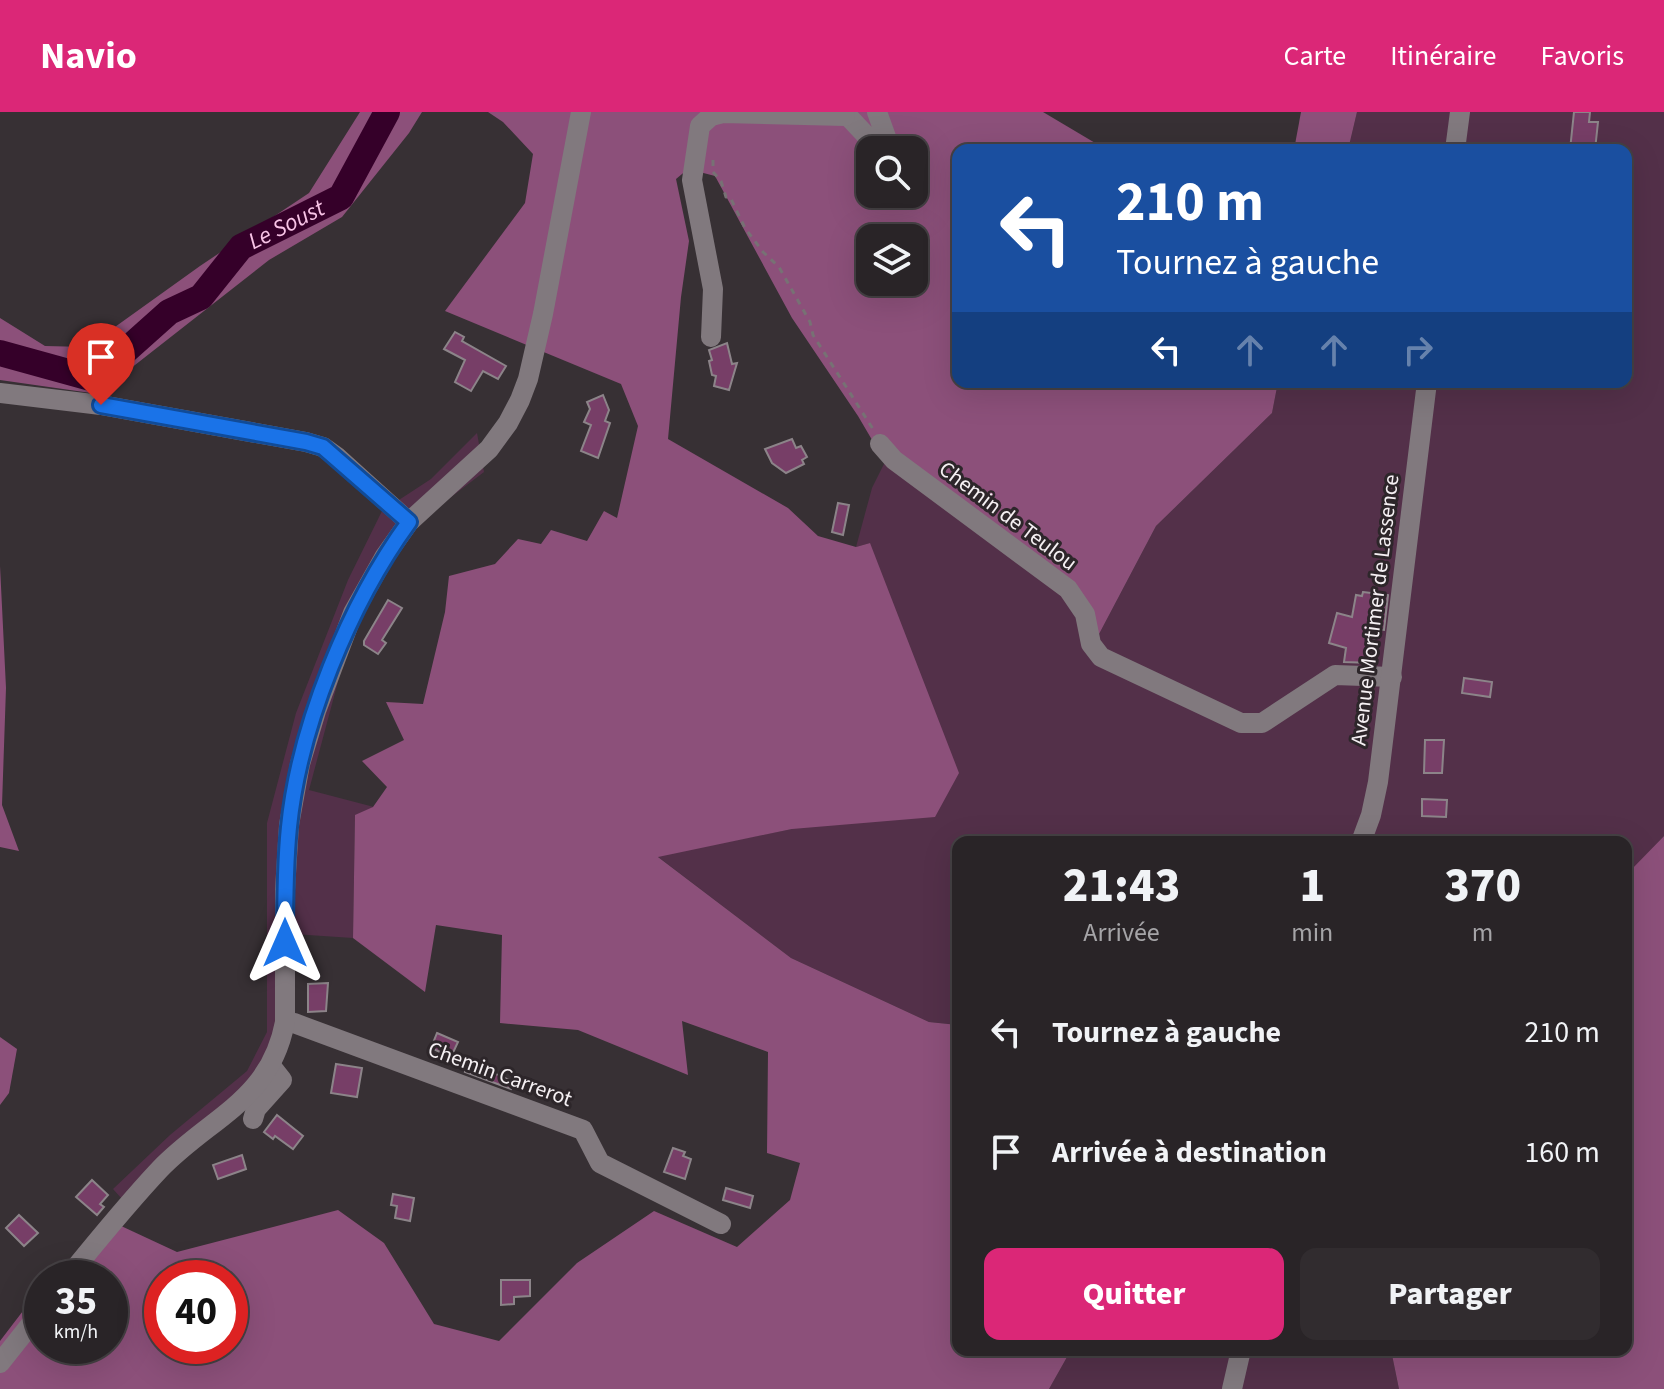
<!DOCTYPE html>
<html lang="fr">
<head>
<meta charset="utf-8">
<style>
	:root { --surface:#292427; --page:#312c2f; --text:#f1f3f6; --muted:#a5a4a7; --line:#454144; --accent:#db2777 }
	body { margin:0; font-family:"Source Sans 3",sans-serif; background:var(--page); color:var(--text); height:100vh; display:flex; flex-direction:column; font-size:30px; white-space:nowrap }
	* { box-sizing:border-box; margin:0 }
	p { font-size:26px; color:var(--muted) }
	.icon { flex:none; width:44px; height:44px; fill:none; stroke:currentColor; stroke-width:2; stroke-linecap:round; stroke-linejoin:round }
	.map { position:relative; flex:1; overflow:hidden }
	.panel { position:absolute; left:952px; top:724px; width:680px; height:520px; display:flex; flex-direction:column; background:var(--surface); border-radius:16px; box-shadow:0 8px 32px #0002,0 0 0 2px var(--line) }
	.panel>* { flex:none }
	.hud { position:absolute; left:952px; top:32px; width:680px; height:244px; border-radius:16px; box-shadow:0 8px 32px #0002,0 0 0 2px var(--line); background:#1a4fa0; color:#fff; overflow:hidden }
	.controls { position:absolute; left:856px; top:24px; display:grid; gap:16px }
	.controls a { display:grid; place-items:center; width:72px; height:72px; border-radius:16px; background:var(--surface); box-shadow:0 8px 32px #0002,0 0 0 2px var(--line); font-size:40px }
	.speed { position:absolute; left:24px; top:1148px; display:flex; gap:16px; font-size:40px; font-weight:700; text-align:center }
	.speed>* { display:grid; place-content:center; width:104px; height:104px; border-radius:50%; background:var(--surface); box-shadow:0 8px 32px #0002,0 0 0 2px var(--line); line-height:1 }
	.speed small { font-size:20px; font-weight:400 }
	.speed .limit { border:12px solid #d22; background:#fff; color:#111 }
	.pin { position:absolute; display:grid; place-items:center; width:68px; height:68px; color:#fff; margin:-82px -34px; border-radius:50% 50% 50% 0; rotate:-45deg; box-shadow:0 0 8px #0007 }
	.pin .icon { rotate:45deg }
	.me { position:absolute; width:88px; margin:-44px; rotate:0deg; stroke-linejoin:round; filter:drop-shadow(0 0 6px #0008) }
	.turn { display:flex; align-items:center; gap:28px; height:168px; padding:0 32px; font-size:36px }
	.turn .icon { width:104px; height:104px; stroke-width:2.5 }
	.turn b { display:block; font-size:56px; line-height:68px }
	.lanes { display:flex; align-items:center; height:76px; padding:0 32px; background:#0003; justify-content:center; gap:40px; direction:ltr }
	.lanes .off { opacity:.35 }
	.eta { display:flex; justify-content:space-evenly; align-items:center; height:136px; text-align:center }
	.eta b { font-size:48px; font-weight:800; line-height:56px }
	.button { display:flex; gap:16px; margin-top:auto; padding:16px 32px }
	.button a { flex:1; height:92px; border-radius:16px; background:var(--accent); color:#fff; font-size:32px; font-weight:800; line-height:92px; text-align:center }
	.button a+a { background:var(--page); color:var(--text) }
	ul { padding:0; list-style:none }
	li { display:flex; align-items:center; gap:24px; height:120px; padding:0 32px }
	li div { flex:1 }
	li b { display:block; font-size:30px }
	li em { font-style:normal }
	header { display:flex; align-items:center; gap:48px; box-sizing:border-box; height:112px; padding:0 40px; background:var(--accent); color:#fff }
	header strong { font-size:38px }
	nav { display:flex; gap:44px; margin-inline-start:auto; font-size:28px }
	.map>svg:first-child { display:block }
	.green { fill:#533049 }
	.forest { fill:#8c507a; fill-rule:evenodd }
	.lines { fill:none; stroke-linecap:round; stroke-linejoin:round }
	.river { stroke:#350029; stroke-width:26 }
	.building { fill:#773e67; stroke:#8c8489; stroke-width:2 }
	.path { stroke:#777174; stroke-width:3; stroke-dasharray:6 6; stroke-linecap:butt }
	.minor { stroke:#81797e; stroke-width:20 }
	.route-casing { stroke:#114b97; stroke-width:20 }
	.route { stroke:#1a73e8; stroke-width:14 }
	.labels { text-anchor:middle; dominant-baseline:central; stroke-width:6; stroke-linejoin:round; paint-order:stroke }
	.street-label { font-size:22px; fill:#f5f0f3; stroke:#2d262a }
	.water-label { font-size:24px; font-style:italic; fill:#f9c4e7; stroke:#2d262a }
</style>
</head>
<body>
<header>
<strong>Navio</strong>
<nav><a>Carte</a><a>Itinéraire</a><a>Favoris</a></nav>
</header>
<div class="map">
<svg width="1664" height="1277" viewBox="0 0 1664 1277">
	<rect width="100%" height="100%" fill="#373034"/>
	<!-- green -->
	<g class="green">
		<path d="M1357,0H1664V724L1630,760H1626V730H958V913L929,910L791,846L657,744L792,717L870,431L856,435L872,376L885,350L1058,473L1098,524L1156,414L1272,301L1278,270H1626V38H1348Z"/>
		<path d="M477,321L484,360L422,407L371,482L347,536L309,678L374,695L355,704L353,826L293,822L287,934L158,1068L78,1166H54L122,1087L113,1077L170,1023L247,959L267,920V711L296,601L348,468L382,399L431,367Z"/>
		<path d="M1071,1238H1391L1399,1277H1049Z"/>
	</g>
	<!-- forest -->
	<g class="forest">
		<path d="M360,0H422L409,21L342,105L269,148L98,282L0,268V206L45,234L87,235L200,154L309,81Z"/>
		<path d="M488,0H1043L1107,38H958V270H1278L1272,301L1156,414L1098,524L1058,473L885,350L858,304L792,206L715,64L688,57L676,67L689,129L681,185L668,327L788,396L818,424L856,435L870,431L959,661L935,705L792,717L658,745L791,846L929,910L958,913V1238H1071L1049,1277H0V1229L42,1174V1234H110V1166H78L119,1113L177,1140L338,1098L384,1131L434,1212L499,1229L577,1151L654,1099L737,1135L790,1088L800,1051L767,1041L768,940L682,909L688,963L578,918L500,911L502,823L436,813L425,880L353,826L355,703L373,695L387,675L362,649L404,628L386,590L423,592L445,500L449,464L495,452L518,427L541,432L551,418L587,429L604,399L617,406L638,314L621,272L445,199L525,91L533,42L503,10ZM870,38H914V82H870ZM870,126H914V170H870ZM162,1166H230V1234H162Z"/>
		<path d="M1301,0H1357L1348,38H1294Z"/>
		<path d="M0,454L6,576L2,693L19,739L0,735Z"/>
		<path d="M1664,724V1277H1399L1391,1238H1626V760L1630,759Z"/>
		<path d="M0,925L17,937L9,981L0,993Z"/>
	</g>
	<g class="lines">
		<!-- river -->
		<path class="river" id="s1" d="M0,241L94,267L169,200L201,185L241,135L341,85L387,0"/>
	</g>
	<!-- building -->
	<g class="building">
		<path d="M1574,0H1590L1589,10H1598L1595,38H1570Z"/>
		<path d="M455,220L464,225L462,229L506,254L498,267L483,259L471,279L455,270L465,248L444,237Z"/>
		<path d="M727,231L732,252L737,251L729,278L714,274L716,264L712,263L709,249L712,248L709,238Z"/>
		<path d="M603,283L609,298L605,309L610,311L598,346L581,339L591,313L584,310L590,297L587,290Z"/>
		<path d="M792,327L796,336L801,334L807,345L802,348L804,352L786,361L772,351L765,337Z"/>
		<path d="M838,391L849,393L843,423L832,420Z"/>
		<path d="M1363,480L1388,483L1384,518L1375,517L1373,551L1344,550L1346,536L1329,531L1337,501L1352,505L1356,483L1362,484Z"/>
		<path d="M388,488L402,496L382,528L386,531L378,542L364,533V529Z"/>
		<path d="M1464,566L1492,570L1490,585L1462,581Z"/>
		<path d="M1425,628H1444L1442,661H1424Z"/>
		<path d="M1422,687L1447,688L1446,705L1422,704Z"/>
		<path d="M328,871L326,899L308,900V872Z"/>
		<path d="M437,921L458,930L451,945L431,936Z"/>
		<path d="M336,952L362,956L357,985L331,981Z"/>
		<path d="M473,952L514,970L511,977L465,960L468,953L472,954Z"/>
		<path d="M277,1003L303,1024L293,1037L275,1024L273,1027L264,1020Z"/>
		<path d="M673,1036L685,1040L683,1044L691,1047L685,1067L664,1060Z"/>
		<path d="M242,1043L246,1057L218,1067L213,1053Z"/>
		<path d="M92,1068L108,1083L100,1092L104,1095L97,1103L76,1085Z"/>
		<path d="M726,1076L753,1084L750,1096L723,1088Z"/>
		<path d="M393,1082L414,1086L410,1109L395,1106L397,1094L391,1093Z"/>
		<path d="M19,1103L38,1121L24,1134L6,1116Z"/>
		<path d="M501,1168H530V1184L514,1185V1192L501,1193Z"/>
	</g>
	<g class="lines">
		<!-- path -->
		<path class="path" d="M713,48V60L721,69L726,85H730L745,116L763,140L779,155L810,210L813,223L873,317"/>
		<!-- minor -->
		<g class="minor">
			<path d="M844,0L876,34L886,25L877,0"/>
			<path d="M1455,38L1460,0"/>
			<path d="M711,225L713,177L692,68L700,14L711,4L723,1L845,4"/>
			<path d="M0,281L101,293L306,330L323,335L337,345L409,410"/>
			<path d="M880,332L894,348L1068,477L1085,502L1091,532L1101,545L1241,611H1262L1335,563L1392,565"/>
			<path d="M1361,730L1371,703L1378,670L1427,270"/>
			<path d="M285,910L294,911L583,1018L600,1051L721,1112"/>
			<path d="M253,1007L256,997L282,968L271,954"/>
			<path d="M67,1166C97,1129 127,1092 160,1057C210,1005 270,989 285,910V778L289,713L300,652L316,599L353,501L385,444L409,410L489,337L508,311L520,288L528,267L543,202L581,0"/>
			<path d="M0,1251L42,1198"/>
			<path d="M1232,1277L1241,1238"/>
		</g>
	</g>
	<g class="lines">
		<defs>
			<path id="route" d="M101,293L306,330L323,335L409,410C350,491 299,614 289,715C285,753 285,792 285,831"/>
		</defs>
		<!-- route casing -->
		<use href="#route" class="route-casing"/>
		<!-- route -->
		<use href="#route" class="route"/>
	</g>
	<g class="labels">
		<!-- street labels -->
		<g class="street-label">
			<text transform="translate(1008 404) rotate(37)">Chemin de Teulou</text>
			<text transform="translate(1375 498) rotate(-83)">Avenue Mortimer de Lassence</text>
			<text transform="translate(500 962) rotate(20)">Chemin Carrerot</text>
		</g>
		<!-- water labels -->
		<g class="water-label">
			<text stroke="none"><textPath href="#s1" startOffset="348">Le Soust</textPath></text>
		</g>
	</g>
</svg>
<div class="controls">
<a><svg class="icon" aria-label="search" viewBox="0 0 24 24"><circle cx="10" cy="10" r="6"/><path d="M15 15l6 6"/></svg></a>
<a><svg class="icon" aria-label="layers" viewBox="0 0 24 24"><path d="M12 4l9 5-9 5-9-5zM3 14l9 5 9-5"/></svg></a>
</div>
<div class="speed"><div>35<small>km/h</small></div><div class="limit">40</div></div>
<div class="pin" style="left:101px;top:293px;background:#d93025"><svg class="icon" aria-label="arrive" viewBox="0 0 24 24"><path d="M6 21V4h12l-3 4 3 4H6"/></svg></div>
<svg class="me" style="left:285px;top:831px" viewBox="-20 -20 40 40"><path d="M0-17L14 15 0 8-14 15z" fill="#1a73e8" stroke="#fff" stroke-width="4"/></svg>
<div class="hud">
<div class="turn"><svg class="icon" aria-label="left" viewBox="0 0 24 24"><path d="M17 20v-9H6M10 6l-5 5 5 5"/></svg><div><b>210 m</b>Tournez à gauche</div></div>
<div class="lanes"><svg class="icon" aria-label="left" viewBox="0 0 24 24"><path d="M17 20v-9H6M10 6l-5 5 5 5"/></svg><svg class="icon off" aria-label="ahead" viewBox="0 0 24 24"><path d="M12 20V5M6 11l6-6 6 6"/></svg><svg class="icon off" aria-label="ahead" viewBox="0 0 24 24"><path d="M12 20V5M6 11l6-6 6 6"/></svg><svg class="icon off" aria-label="right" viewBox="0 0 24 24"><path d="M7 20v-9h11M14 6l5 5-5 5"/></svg></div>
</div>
<section class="panel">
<div class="eta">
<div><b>21:43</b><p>Arrivée</p></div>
<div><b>1</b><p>min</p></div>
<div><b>370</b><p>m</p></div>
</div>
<ul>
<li><svg class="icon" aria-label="left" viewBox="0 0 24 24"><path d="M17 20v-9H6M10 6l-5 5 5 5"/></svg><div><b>Tournez à gauche</b></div><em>210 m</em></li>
<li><svg class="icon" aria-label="arrive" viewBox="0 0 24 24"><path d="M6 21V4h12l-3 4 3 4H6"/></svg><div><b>Arrivée à destination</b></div><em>160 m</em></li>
</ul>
<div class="button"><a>Quitter</a><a>Partager</a></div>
</section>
</div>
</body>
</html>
